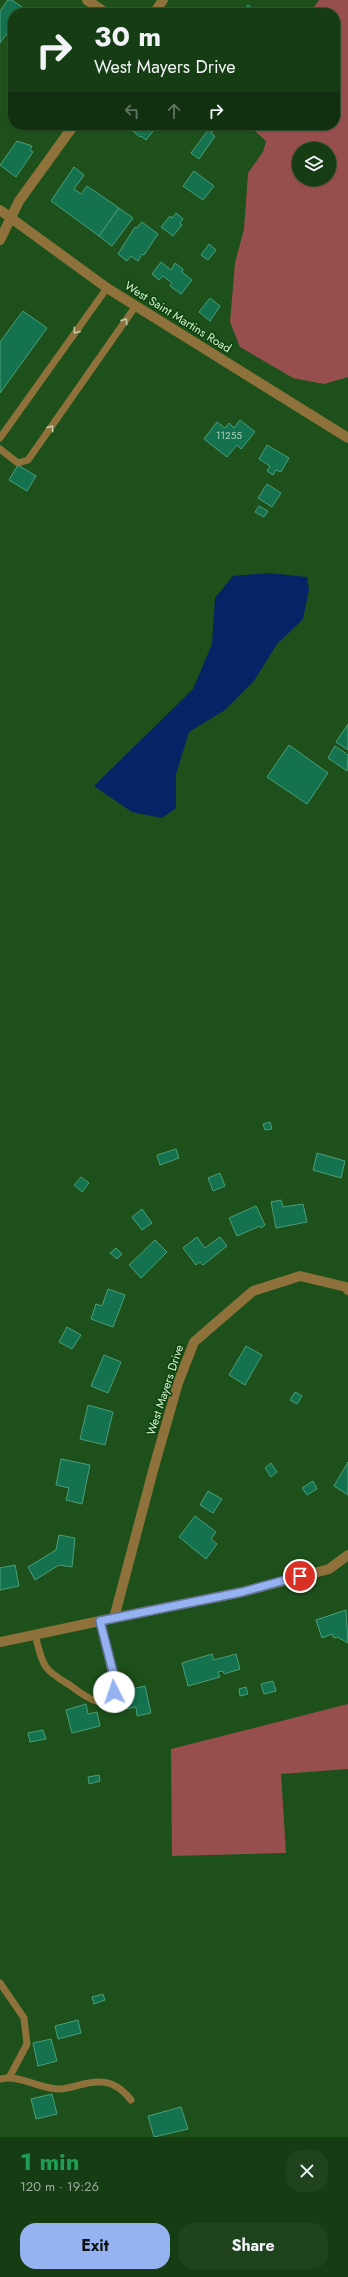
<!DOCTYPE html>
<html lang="en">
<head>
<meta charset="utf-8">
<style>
	:root { --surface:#163c14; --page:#1f431d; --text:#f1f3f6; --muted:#9eada0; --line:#355634; --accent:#95b2f1 }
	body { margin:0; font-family:Jost,sans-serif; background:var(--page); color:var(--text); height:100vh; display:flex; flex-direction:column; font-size:15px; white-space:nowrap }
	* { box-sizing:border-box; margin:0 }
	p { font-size:13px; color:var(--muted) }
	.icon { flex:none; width:22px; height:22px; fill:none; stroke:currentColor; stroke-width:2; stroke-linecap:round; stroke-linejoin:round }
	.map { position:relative; height:2137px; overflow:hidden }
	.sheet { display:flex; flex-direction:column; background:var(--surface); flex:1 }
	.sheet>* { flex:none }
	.top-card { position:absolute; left:8px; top:8px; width:332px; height:122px; border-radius:16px; box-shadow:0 1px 3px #0004,0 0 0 1px var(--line); background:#163c14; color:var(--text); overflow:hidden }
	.buttons { position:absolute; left:292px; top:142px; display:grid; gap:8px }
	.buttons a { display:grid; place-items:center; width:44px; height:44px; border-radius:50%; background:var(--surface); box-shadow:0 1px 3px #0004,0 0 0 1px var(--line); font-size:20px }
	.pin { position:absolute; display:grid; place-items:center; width:34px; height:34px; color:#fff; margin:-17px; border:2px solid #fff; border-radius:50%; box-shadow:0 1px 4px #0007 }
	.me { position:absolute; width:44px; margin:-22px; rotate:356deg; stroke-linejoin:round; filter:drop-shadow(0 0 3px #0008) }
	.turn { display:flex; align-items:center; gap:14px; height:84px; padding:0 20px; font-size:18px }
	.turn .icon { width:52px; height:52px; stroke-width:2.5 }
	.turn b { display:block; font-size:28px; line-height:34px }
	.lanes { display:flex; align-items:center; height:38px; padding:0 20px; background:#0003; justify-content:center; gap:20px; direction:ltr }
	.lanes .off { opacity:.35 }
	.round { display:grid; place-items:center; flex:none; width:42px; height:42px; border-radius:16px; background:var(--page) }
	.overview { display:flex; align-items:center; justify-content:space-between; height:68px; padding:0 20px }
	h1 { font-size:24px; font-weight:700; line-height:30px; color:#1e9e55 }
	.action { display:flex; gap:8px; margin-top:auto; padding:8px 20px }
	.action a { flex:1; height:46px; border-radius:16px; background:var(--accent); color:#111; font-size:16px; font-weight:700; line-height:46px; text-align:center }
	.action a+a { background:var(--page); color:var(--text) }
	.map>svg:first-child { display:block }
	.green { fill:#974f4d; fill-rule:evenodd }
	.water { fill:#062465 }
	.building { fill:#14724f; stroke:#4a9e79 }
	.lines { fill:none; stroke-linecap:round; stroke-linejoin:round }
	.service { stroke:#8e713b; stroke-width:7 }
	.minor { stroke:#8e713b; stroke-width:10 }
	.tertiary { stroke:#8e713b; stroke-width:10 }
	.oneway { stroke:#c0cba6 }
	.route-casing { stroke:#61749d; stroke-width:10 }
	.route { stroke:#95b2f1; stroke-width:7 }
	.labels { text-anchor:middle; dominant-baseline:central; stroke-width:3.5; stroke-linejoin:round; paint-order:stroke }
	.number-label { font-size:10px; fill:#a6d2b3 }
	.street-label { font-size:12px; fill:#d6f2d4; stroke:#10450f }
</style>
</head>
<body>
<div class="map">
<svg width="348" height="2137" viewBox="0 0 348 2137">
	<rect width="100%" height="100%" fill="#1d501a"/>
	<!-- green -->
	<g class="green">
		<path d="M319,0H348V377L324,384L293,378L240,347L230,322L235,263L244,229L248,173L263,152L266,141L248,125H335V13H310ZM299,149H329V179H299Z"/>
		<path d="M348,1704V1769L281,1774L286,1853L172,1856L171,1749Z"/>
	</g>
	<!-- water -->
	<path class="water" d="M269,573L307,577L309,590L303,619L277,644L254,681L225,710L189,732L176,774V808L162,818L132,812L94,786L193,689L212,644L215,598L233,576Z"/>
	<!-- building -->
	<g class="building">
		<path d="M8,0H12L25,9L22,13H13V25L0,43V11Z"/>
		<path d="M248,5L258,13H242Z"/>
		<path d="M128,125H150L154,130L146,140L141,136L140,137L127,126Z"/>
		<path d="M212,125L216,127L211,133L215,136L199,159L191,153Z"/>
		<path d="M17,141L32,146L30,150L33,152L16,177L0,165Z"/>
		<path d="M74,167L84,175L74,189L81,194L87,186L119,208L99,236L51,201Z"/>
		<path d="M194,171L214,186L203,200L183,186Z"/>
		<path d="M119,208L133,218L112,246L99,236Z"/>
		<path d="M176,213L183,219L180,223L182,225L173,236L161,227L170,216L172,218Z"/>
		<path d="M142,222L158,234L144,255L142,254L138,261L131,256L127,261L118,254L135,227L137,228Z"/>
		<path d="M209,244L216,250L208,260L201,255Z"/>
		<path d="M161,262L171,270L175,263L183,269L182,272L192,280L181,294L170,286L172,283L163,276L159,280L152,274Z"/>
		<path d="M210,298L220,306L210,321L199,312Z"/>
		<path d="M23,311L47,328L0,393V342Z"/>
		<path d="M240,420L255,432L241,449L237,445L227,457L204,439L217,422L225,428L229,423L234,428Z"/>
		<path d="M267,445L289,458L281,472L276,470L273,475L267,471L270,466L259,459Z"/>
		<path d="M18,465L36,476L27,491L9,480Z"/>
		<path d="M267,484L281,493L272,507L258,498Z"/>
		<path d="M259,506L268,511L264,517L255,512Z"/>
		<path d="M348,724V750L336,742Z"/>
		<path d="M289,745L328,773L307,804L267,777Z"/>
		<path d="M335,746L348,755L347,771L328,758Z"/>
		<path d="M270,1122L272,1129L265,1130L263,1124Z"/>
		<path d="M176,1149L179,1158L160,1165L157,1155Z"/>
		<path d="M317,1153L345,1161L341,1178L313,1170Z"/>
		<path d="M220,1173L225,1186L213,1191L208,1178Z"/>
		<path d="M81,1177L89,1183L82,1192L74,1185Z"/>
		<path d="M281,1200L283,1207L303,1204L307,1222L276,1228L271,1202Z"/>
		<path d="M256,1206L265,1225L261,1228L260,1226L237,1236L229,1218Z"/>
		<path d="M142,1209L152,1223L142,1230L132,1217Z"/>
		<path d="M197,1237L205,1248L220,1237L227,1246L203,1265L200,1262L196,1265L183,1248Z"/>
		<path d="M155,1240L167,1252L141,1278L129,1265Z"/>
		<path d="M116,1248L122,1254L117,1259L110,1253Z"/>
		<path d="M108,1289L125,1295L113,1327L91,1319L96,1304L102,1306Z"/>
		<path d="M67,1327L81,1335L72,1349L59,1342Z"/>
		<path d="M246,1346L262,1355L245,1385L229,1375Z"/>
		<path d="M104,1355L121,1362L108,1393L91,1386Z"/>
		<path d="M295,1392L302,1396L297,1404L290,1400Z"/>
		<path d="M88,1405L113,1412L105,1445L80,1439Z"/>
		<path d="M61,1459L90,1465L82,1504L66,1500L69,1488L56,1485Z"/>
		<path d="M348,1462V1495L334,1486Z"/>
		<path d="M271,1463L277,1472L271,1477L265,1468Z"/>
		<path d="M313,1481L317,1489L307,1495L302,1488Z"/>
		<path d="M208,1491L222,1499L213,1513L200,1505Z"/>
		<path d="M195,1516L216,1532L211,1539L217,1544L206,1559L179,1537Z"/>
		<path d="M59,1535L75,1538L72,1567L59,1565L35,1580L28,1567L56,1550Z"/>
		<path d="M15,1565L19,1586L0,1590V1568Z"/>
		<path d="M346,1610L348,1643L337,1637L334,1638L332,1634L322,1638L316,1620Z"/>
		<path d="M212,1654L214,1660L236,1654L240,1669L224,1674L223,1671L218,1672L220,1677L188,1686L182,1663Z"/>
		<path d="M273,1681L276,1691L264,1694L261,1684Z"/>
		<path d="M145,1686L151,1713L137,1716L136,1707L126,1709L122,1691Z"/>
		<path d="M246,1687L248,1694L240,1696L239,1689Z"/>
		<path d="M86,1704L88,1714L97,1712L100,1726L72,1733L66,1710Z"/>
		<path d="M43,1730L46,1739L30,1742L28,1733Z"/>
		<path d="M99,1775L100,1781L89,1784L88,1777Z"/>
		<path d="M103,1994L105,2000L94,2004L92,1997Z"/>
		<path d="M78,2020L81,2033L58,2039L55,2026Z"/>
		<path d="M51,2039L57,2061L38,2066L33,2043Z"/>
		<path d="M52,2094L57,2114L36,2119L31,2099Z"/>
		<path d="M181,2107L188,2129L154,2137L148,2116Z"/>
	</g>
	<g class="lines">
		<!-- service -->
		<g class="service">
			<path d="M0,438L107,288"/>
			<path d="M0,449L18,463L28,460L135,307"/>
			<path d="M35,1635C38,1645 40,1658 46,1667C52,1675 63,1681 71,1686C84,1696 113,1717 114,1685L100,1621"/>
			<path d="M0,1983L24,2018L27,2044L10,2076"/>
			<path d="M0,2079C19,2074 39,2089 60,2089C73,2088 87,2081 100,2082C113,2082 124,2091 131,2100"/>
		</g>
		<!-- minor -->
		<g class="minor">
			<path d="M87,0L106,13"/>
			<path d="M154,13L163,0"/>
			<path d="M0,240L19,201L74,125"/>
			<path d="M348,1290L346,1287L300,1276L253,1291L194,1342L178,1383L154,1467L114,1618L242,1592L329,1569L348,1555"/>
			<path d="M0,1642L114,1618"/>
		</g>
		<!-- tertiary -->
		<path class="tertiary" d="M0,210L107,288L348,438"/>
	</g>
	<!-- one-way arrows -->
	<defs><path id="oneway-chevron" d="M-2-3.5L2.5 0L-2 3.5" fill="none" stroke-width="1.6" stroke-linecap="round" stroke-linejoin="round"/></defs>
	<g class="oneway">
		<use href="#oneway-chevron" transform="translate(125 321) rotate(-55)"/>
		<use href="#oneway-chevron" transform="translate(76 331) rotate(126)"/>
		<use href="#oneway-chevron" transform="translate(51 428) rotate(-55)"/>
	</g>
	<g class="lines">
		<defs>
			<path id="route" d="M114,1692L113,1672L100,1621L242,1592L300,1576"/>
		</defs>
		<!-- route casing -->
		<use href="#route" class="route-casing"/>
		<!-- route -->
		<use href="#route" class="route"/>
	</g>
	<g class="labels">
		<!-- number labels -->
		<g class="number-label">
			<text x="229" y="435">11255</text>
		</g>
		<!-- street labels -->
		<g class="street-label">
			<text transform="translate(178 317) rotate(32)">West Saint Martins Road</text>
			<text transform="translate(165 1390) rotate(-72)">West Mayers Drive</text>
		</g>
	</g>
</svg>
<div class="buttons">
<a><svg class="icon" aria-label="layers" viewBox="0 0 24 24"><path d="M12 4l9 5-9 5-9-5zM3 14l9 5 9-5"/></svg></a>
</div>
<div class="pin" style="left:300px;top:1576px;background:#d93025"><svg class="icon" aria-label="arrive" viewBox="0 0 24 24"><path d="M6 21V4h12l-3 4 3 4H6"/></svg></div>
<svg class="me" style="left:114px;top:1692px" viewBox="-20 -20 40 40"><circle r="19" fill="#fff"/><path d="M0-13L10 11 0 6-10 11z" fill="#95b2f1"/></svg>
<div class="top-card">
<div class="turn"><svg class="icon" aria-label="right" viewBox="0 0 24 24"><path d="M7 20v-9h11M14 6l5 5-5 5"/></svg><div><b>30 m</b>West Mayers Drive</div></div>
<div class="lanes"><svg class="icon off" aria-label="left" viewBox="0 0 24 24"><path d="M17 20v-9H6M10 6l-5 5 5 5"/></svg><svg class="icon off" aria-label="ahead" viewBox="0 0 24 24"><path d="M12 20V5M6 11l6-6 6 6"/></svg><svg class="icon" aria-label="right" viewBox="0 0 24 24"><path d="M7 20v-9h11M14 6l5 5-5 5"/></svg></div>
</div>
</div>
<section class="sheet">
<div class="overview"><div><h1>1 min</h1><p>120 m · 19:26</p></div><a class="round"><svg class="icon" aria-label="close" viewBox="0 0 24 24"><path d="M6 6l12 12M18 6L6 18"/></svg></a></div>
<div class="action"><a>Exit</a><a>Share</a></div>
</section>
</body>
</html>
